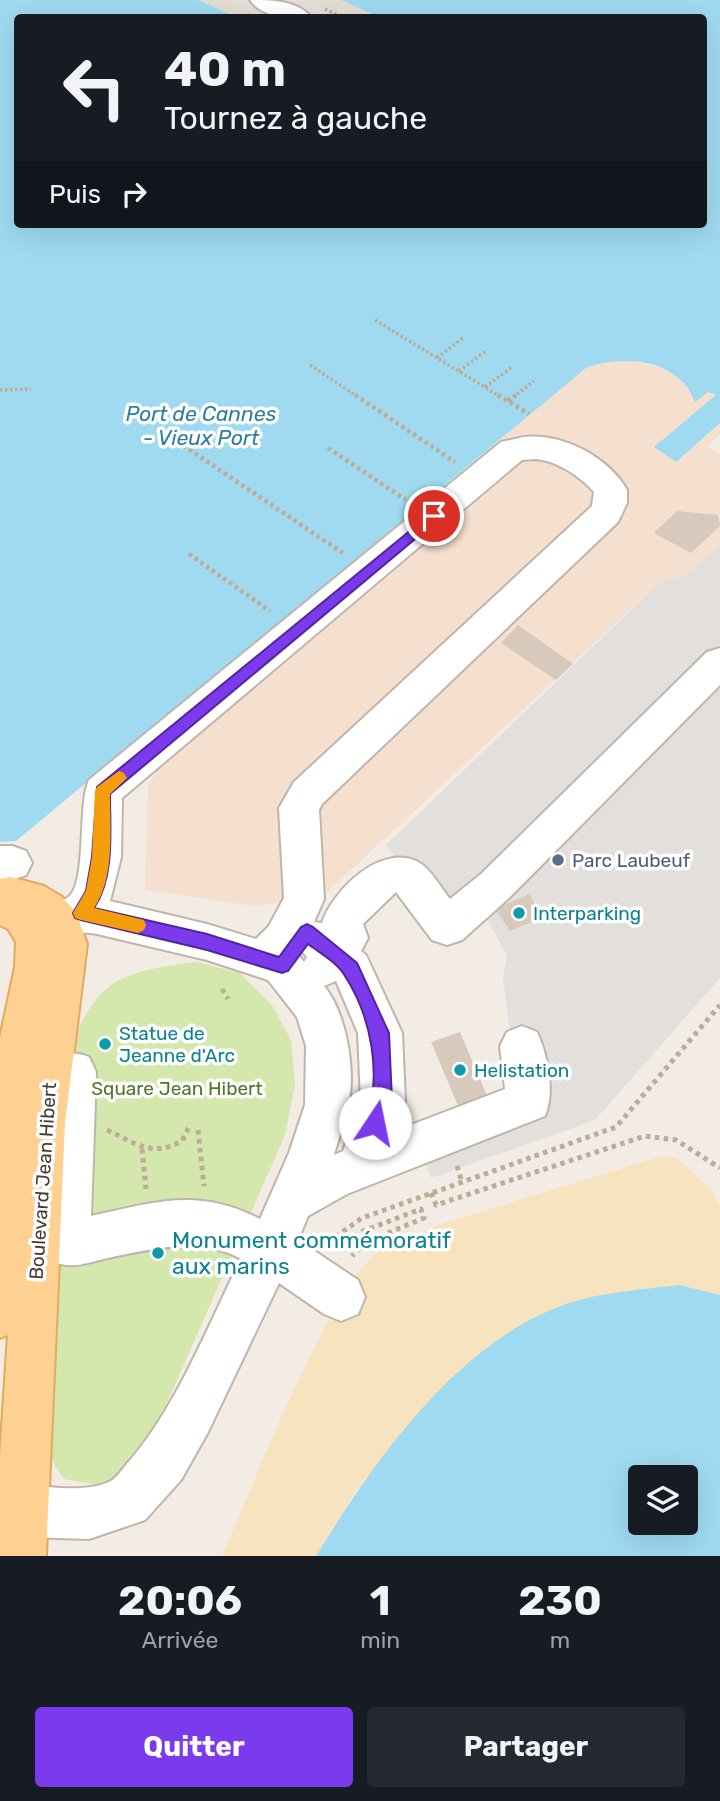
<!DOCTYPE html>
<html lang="fr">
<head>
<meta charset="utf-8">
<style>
	:root { --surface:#171b24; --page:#242831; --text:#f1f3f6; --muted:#9ea1a6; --accent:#7c3aed }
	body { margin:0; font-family:Rubik,sans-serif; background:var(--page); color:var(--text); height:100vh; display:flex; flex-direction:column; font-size:26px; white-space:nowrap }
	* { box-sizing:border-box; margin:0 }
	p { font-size:23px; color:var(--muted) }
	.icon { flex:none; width:38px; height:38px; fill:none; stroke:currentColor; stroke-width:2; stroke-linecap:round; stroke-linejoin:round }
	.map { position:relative; height:1556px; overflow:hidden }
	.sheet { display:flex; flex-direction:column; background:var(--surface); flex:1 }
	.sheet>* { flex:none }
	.banner { position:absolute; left:14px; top:14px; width:693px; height:214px; border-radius:7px; box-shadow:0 7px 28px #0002; background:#171b24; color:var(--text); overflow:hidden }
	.tools { position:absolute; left:628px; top:1465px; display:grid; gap:14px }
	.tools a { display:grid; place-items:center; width:70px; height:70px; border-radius:7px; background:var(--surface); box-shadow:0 7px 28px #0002; font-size:35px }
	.pin { position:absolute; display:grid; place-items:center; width:60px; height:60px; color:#fff; margin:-30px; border:4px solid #fff; border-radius:50%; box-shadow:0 2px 7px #0007 }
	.me { position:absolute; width:77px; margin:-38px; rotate:11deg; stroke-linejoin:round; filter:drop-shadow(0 0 5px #0008) }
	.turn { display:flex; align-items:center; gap:24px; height:147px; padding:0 35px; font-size:32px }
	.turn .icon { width:91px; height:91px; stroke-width:2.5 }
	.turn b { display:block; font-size:49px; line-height:60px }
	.then { display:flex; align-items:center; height:66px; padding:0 35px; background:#0003; gap:14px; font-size:26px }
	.eta { display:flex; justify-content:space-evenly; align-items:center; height:119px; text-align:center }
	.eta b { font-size:42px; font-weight:700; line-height:49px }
	.action { display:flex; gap:14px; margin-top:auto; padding:14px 35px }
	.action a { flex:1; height:80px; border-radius:7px; background:var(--accent); color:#fff; font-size:28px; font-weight:700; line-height:80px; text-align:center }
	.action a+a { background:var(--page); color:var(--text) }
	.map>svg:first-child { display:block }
	.residential { fill:#e6ddd2 }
	.commercial { fill:#f5dfce }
	.green { fill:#d4e7ac }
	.sand { fill:#f7e4bf }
	.parking { fill:#e3dfdc }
	.water { fill:#9fdaf0; fill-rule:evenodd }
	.building { fill:#d7c9bc }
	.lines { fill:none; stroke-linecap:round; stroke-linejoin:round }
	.minor-casing { stroke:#c0b5aa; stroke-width:4 }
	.major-casing { stroke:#e3aa61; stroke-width:4 }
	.path-far2 { stroke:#bfac98; stroke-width:3.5; stroke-dasharray:2.5 2.5; stroke-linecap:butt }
	.path-far1 { stroke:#bfac98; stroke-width:4.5; stroke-dasharray:3.5 3.5; stroke-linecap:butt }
	.path { stroke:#bfac98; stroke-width:5; stroke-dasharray:4.5 4.5; stroke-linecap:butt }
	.minor { fill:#fff; fill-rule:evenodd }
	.major { fill:#fed091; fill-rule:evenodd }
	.route { fill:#7c3aed; stroke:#51269a; stroke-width:2 }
	.slow { fill:#f59e0b }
	.service-dot { fill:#5c6f8a; stroke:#fff; stroke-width:2.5 }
	.culture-dot { fill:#0f9aa8; stroke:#fff; stroke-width:2.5 }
	.labels { text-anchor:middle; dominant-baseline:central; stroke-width:7; stroke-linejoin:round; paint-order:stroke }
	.service-label { font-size:19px; fill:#4e5e75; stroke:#fff; text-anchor:start }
	.culture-label { font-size:19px; fill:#0d838f; stroke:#fff; text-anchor:start }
	.park-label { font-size:19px; fill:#507528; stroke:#fff }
	.street-label { font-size:19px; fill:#443c34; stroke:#fff }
	.water-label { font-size:21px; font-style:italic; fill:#2b7e9f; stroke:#fff }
	.near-culture-label { font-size:23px; fill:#0d838f; stroke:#fff; text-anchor:start }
</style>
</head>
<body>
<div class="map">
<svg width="720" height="1556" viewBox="0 0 720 1556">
	<rect width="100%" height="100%" fill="#f2ece4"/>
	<!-- residential -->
	<path class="residential" d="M199,0H341L381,17H236Z"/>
	<!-- commercial -->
	<path class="commercial" d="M615,360H630L664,369L676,376L691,393L708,392L716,396L676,462L720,423V434L708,446L720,454V546L686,574L658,584L322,897L254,906L145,890L148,785L159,769L511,473L480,457L572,378L586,368Z"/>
	<!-- green -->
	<path class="green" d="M196,962L240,973L272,1005L291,1040L295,1084L285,1135L141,1462L103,1486L64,1479L45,1450L64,1066C94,983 109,973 196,962Z"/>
	<!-- sand -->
	<path class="sand" d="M661,1156L677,1158L713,1192L720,1207V1295L679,1285L619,1292L559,1306L507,1333L455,1377L355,1492L316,1556H222L284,1410L331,1314L346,1286L376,1253L435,1226Z"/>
	<!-- parking -->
	<g class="parking">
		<path d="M230,0H304L344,17H267Z"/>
		<path d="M720,546V978L595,1120L431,1178L416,1138L517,1090L503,978L507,956L478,903L449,925L386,845L658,584L686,574Z"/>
	</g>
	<!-- water -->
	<g class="water">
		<path d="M0,0H199L236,17L18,18V224H704V18H381L341,0H720V423L676,462L654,447L716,395L708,392L695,402C679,359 624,354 586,368L16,841L0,842Z"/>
		<path d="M679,1285L720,1295V1556H316C372,1464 454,1347 558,1307C596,1292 640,1290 679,1285ZM640,1477H686V1522H640Z"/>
	</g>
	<!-- building -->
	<g class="building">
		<path d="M677,511L718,515L720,526L691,553L654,533Z"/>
		<path d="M518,625L573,664L556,680L501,643Z"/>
		<path d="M529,894L543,917L510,931L495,909Z"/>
		<path d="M460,1032L488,1098L459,1108L431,1042Z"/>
	</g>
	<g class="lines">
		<defs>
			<g id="minor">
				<path d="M250,0C270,0 298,0 312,18C291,18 263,19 250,0Z"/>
				<path d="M524,437C563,433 608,457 627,490V503L618,522L322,804L319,810L324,899L314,922L322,923C333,890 381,843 418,862C430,868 441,888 450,899L481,874L707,652L720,648V685L509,898L462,940L447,945L432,940L396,892L363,924L368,938L361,951L366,955L402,1033L405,1101L395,1131L505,1089L500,1046L507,1032L522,1026L537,1032C548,1056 555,1092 545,1116L347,1194L308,1216L298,1240L358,1280L365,1297L358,1314L341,1321L324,1314L279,1283L207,1434L181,1480L145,1520L89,1539L24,1537L0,1529V1477C26,1486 86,1495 111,1481C116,1478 122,1470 126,1465C175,1411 208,1325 241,1259C199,1236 153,1249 108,1258C85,1263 73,1270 50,1261L44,1244L51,1096L16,1102L0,1098V1056C33,1065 58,1045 89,1057L96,1072L91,1216C155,1202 198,1187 260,1219L289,1153L305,1105L306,1046L297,1017L268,980L207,960L97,934C78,930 63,937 46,931L40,918L46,905C52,903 61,902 67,898C88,886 77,804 89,780L501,442ZM534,459C556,460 580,476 594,492L592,506L294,782L279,808L284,898L269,926L256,939L207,924L110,901L121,857L122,798L522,460ZM300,949L307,957L304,962L297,953ZM336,981L358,1033L361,1101L343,1151L334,1155C338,1139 345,1123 348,1107C356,1072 347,1014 324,986Z"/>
				<path d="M0,846H12L26,851L32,863L26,875L12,880H0Z"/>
			</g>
			<path id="major" d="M10,877L44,886L62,897L76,912L87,944L65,1123L46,1556H0V1457L8,1335L0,1338V1038L15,967L16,942L8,929L0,925V879Z"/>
		</defs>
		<!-- minor casing -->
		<use href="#minor" class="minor-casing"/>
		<!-- major casing -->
		<use href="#major" class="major-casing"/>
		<!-- path-far2 -->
		<g class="path-far2">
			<path d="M325,9L344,18"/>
			<path d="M375,320L501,397"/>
			<path d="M437,358L464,337"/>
			<path d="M310,365L358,397"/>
			<path d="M459,371L486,351"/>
			<path d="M485,387L512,367"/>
			<path d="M0,390L31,389"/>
			<path d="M513,397L534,381"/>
		</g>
		<!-- path-far1 -->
		<g class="path-far1">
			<path d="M355,395L455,462"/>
			<path d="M498,395L529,414"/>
			<path d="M508,401L516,395"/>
			<path d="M160,430L343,553"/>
			<path d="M328,448L406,500"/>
			<path d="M189,554L270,611"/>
		</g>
		<!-- path -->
		<g class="path">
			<path d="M222,989L228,999"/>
			<path d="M107,1130C136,1143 151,1158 182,1141L190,1125"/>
			<path d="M198,1130L204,1186"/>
			<path d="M142,1149L146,1189"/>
			<path d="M457,1166L462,1182"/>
			<path d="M431,1193L436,1205L645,1136L676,1140L720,1168"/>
			<path d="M328,1242L362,1218L616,1127L720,1005"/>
			<path d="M342,1250L358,1233L421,1209L424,1218L366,1242L352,1256"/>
		</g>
		<!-- minor -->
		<use href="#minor" class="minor"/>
		<!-- major -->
		<use href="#major" class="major"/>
	</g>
	<!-- route -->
	<path class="route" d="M434,511L439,512V519L110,794C110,831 115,877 94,908L207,934L279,957L301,927L307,924L313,927L357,963L389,1033L392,1101L382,1129L375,1132L369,1129L366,1123C382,1075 372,1018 345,976C338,963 320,953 308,944L288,971L282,973L207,950L81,920L75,918L73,913L86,891L92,857L97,787Z"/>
	<!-- slow -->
	<path class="slow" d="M119,771L124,773L127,778L110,794C110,830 115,877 94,908L144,920L146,925L144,930L138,933L81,920L75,918L73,913L86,891L92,857L95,791L97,787Z"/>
	<!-- markers -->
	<circle class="service-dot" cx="558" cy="860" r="7"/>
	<g class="culture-dot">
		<circle cx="519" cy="913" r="7"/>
		<circle cx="105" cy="1044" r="7"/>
		<circle cx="460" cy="1070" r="7"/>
		<circle cx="158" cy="1253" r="7"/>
	</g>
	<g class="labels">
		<!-- service labels -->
		<g class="service-label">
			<text x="572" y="860">Parc Laubeuf</text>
		</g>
		<!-- culture labels -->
		<g class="culture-label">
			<text x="533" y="913">Interparking</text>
			<text x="119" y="1033">Statue de<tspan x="119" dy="22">Jeanne d'Arc</tspan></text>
			<text x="474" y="1070">Helistation</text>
		</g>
		<!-- park labels -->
		<g class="park-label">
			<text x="177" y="1088">Square Jean Hibert</text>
		</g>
		<!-- street labels -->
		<g class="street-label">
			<text transform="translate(43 1181) rotate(-86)">Boulevard Jean Hibert</text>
		</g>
		<!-- water labels -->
		<g class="water-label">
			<text x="201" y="413">Port de Cannes<tspan x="201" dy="24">- Vieux Port</tspan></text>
		</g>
		<!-- near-culture labels -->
		<g class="near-culture-label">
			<text x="172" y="1240">Monument commémoratif<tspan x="172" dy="26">aux marins</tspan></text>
		</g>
	</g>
</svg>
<div class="tools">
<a><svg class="icon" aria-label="layers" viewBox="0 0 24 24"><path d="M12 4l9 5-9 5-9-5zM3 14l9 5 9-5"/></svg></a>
</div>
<div class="pin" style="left:434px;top:516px;background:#d93025"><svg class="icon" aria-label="arrive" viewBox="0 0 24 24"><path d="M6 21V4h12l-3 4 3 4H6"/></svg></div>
<svg class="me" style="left:375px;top:1123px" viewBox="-20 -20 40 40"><circle r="19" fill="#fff"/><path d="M0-13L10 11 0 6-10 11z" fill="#7c3aed"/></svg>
<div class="banner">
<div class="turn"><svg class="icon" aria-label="left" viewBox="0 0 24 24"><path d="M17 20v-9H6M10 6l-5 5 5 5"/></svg><div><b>40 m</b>Tournez à gauche</div></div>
<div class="then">Puis<svg class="icon" aria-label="right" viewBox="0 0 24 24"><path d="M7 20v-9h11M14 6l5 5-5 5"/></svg></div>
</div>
</div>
<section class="sheet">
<div class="eta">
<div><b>20:06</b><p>Arrivée</p></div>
<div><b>1</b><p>min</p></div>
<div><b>230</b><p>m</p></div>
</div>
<div class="action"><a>Quitter</a><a>Partager</a></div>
</section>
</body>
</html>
